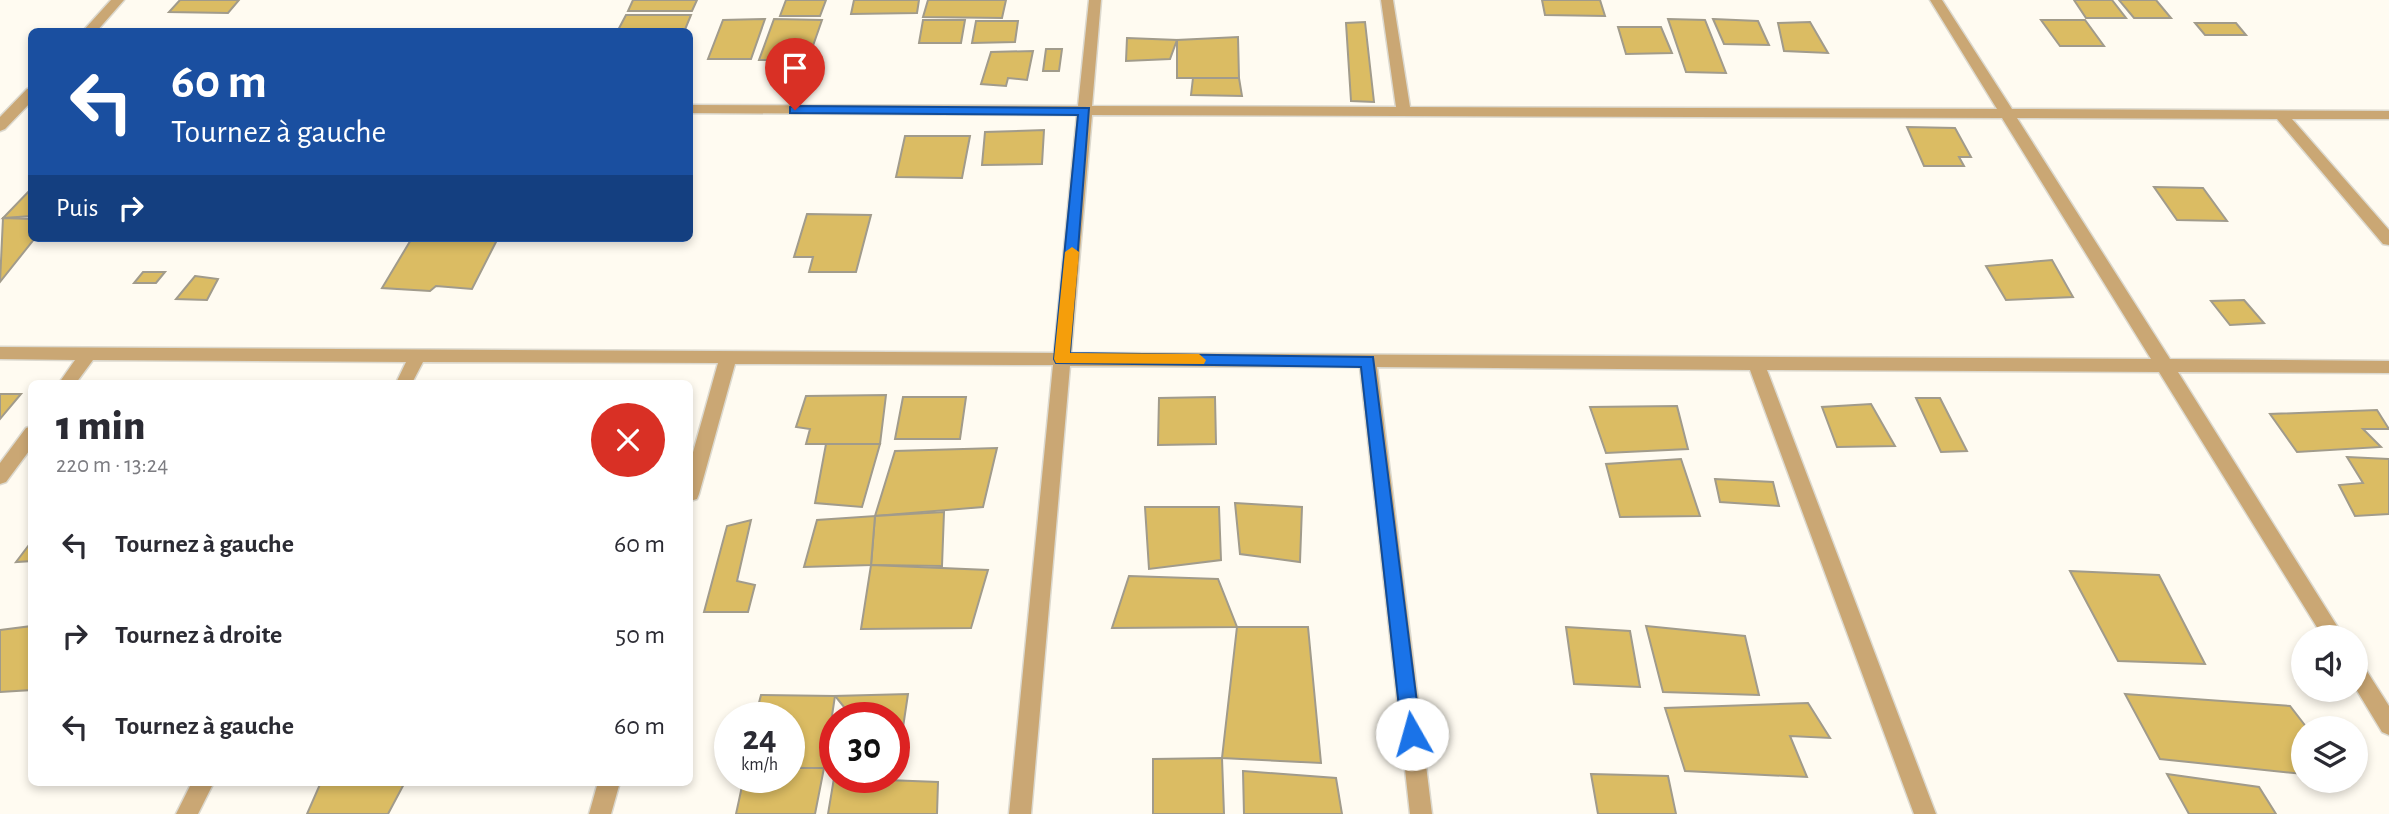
<!DOCTYPE html>
<html lang="fr">
<head>
<meta charset="utf-8">
<style>
	:root { --surface:#fff; --page:#f2f2f3; --text:#2b2b33; --muted:#7c7c81 }
	body { margin:0; font-family:"Alegreya Sans",sans-serif; background:var(--page); color:var(--text); height:100vh; display:flex; flex-direction:column; font-size:26px; white-space:nowrap }
	* { box-sizing:border-box; margin:0 }
	p { font-size:23px; color:var(--muted) }
	.icon { flex:none; width:38px; height:38px; fill:none; stroke:currentColor; stroke-width:2; stroke-linecap:round; stroke-linejoin:round }
	.map { position:relative; flex:1; overflow:hidden }
	.side { position:absolute; left:28px; top:380px; width:665px; height:406px; display:flex; flex-direction:column; background:var(--surface); border-radius:10px; box-shadow:0 4px 10px #0003 }
	.side>* { flex:none }
	.guide { position:absolute; left:28px; top:28px; width:665px; height:214px; border-radius:10px; box-shadow:0 4px 10px #0003; background:#1a4fa0; color:#fff; overflow:hidden }
	.fabs { position:absolute; left:2291px; top:625px; display:grid; gap:14px }
	.fabs a { display:grid; place-items:center; width:77px; height:77px; border-radius:50%; background:var(--surface); box-shadow:0 4px 10px #0003; font-size:35px }
	.speed { position:absolute; left:714px; top:702px; display:flex; gap:14px; font-size:35px; font-weight:700; text-align:center }
	.speed>* { display:grid; place-content:center; width:91px; height:91px; border-radius:50%; background:var(--surface); box-shadow:0 4px 10px #0003; line-height:1 }
	.speed small { font-size:18px; font-weight:400 }
	.speed .limit { border:10px solid #d22; background:#fff; color:#111 }
	.pin { position:absolute; display:grid; place-items:center; width:60px; height:60px; color:#fff; margin:-72px -30px; border-radius:50% 50% 50% 0; rotate:-45deg; box-shadow:0 0 7px #0007 }
	.pin .icon { rotate:45deg }
	.me { position:absolute; width:77px; margin:-38px; rotate:353deg; stroke-linejoin:round; filter:drop-shadow(0 0 5px #0008) }
	.turn { display:flex; align-items:center; gap:24px; height:147px; padding:0 28px; font-size:32px }
	.turn .icon { width:91px; height:91px; stroke-width:2.5 }
	.turn b { display:block; font-size:49px; line-height:60px }
	.then { display:flex; align-items:center; height:66px; padding:0 28px; background:#0003; gap:14px; font-size:26px }
	.round { display:grid; place-items:center; flex:none; width:74px; height:74px; border-radius:37px; background:var(--page) }
	.headline { display:flex; align-items:center; justify-content:space-between; height:119px; padding:0 28px }
	h1 { font-size:42px; font-weight:800; line-height:52px }
	ul { padding:0; list-style:none }
	li { display:flex; align-items:center; gap:21px; height:91px; padding:0 28px }
	li div { flex:1 }
	li b { display:block; font-size:26px }
	li em { font-style:normal }
	.map>svg:first-child { display:block }
	.building { fill:#dbbc63; stroke:#a19b8b; stroke-width:2 }
	.lines { fill:none; stroke-linecap:round; stroke-linejoin:round }
	.minor-casing { stroke:#dcd9cf; stroke-width:3 }
	.minor { fill:#caa774; fill-rule:evenodd }
	.route { fill:#1a73e8; stroke:#114b97; stroke-width:2 }
	.slow { fill:#f59e0b }
</style>
</head>
<body>
<div class="map">
<svg width="2389" height="814" viewBox="0 0 2389 814">
	<rect width="100%" height="100%" fill="#fffbf1"/>
	<!-- building -->
	<g class="building">
		<path d="M180,0H239L228,13L169,12Z"/>
		<path d="M633,0H697L692,11H628Z"/>
		<path d="M786,0H826L820,16H780Z"/>
		<path d="M854,0H919L917,13L851,14Z"/>
		<path d="M928,0H1006L1002,18L923,17Z"/>
		<path d="M1542,0H1600L1605,16L1545,15Z"/>
		<path d="M2074,0H2112L2126,18H2086Z"/>
		<path d="M2119,0H2156L2171,18H2134Z"/>
		<path d="M626,15H691L684,32H617Z"/>
		<path d="M765,19L751,59H708L723,20Z"/>
		<path d="M774,19L822,20L808,60H759Z"/>
		<path d="M1668,19L1705,20L1726,73L1686,72Z"/>
		<path d="M1713,19L1758,21L1769,45L1724,44Z"/>
		<path d="M923,20H965L961,43H919Z"/>
		<path d="M2041,20H2085L2104,46H2060Z"/>
		<path d="M976,21H1018L1015,42L972,43Z"/>
		<path d="M1365,22L1374,102L1351,101L1346,23Z"/>
		<path d="M1810,22L1828,53L1784,51L1778,23Z"/>
		<path d="M2195,23H2236L2246,35H2205Z"/>
		<path d="M1618,27H1661L1672,53L1626,54Z"/>
		<path d="M1238,37L1239,78H1177V40Z"/>
		<path d="M1127,38L1177,40L1170,59L1126,61Z"/>
		<path d="M1046,49H1062L1059,71H1043Z"/>
		<path d="M1033,51L1027,80L1008,78L1006,86L981,84L991,52Z"/>
		<path d="M1193,78H1239L1242,96L1191,95Z"/>
		<path d="M1907,127L1955,128L1971,157H1959L1964,166H1924Z"/>
		<path d="M1044,130L1042,164L982,165L985,132Z"/>
		<path d="M905,136H970L962,178L896,177Z"/>
		<path d="M2154,187L2203,188L2227,221L2177,220Z"/>
		<path d="M32,188V216L3,218Z"/>
		<path d="M807,214L871,215L856,272H809L813,257H794Z"/>
		<path d="M3,218L32,219V238H35L0,282Z"/>
		<path d="M412,238H498L472,289L436,286L430,291L382,288Z"/>
		<path d="M2052,260L2073,297L2006,300L1986,266Z"/>
		<path d="M143,272H165L156,283H134Z"/>
		<path d="M195,276L218,279L207,300L176,299Z"/>
		<path d="M2244,300L2264,323L2230,325L2211,301Z"/>
		<path d="M0,394H21L0,419Z"/>
		<path d="M886,395L880,444H806L810,429L796,427L806,396Z"/>
		<path d="M903,397H966L960,439H895Z"/>
		<path d="M1215,397L1216,444L1158,445L1159,398Z"/>
		<path d="M1916,398H1940L1967,451L1941,452Z"/>
		<path d="M1871,404L1895,446L1837,447L1822,407Z"/>
		<path d="M1677,406L1688,449L1606,453L1590,407Z"/>
		<path d="M2377,410L2389,429H2363L2381,447L2297,452L2270,414Z"/>
		<path d="M826,444H880L862,507L815,503Z"/>
		<path d="M997,448L983,507L875,516L895,451Z"/>
		<path d="M2347,457L2389,459V514L2355,516L2339,485L2363,483Z"/>
		<path d="M1681,459L1700,516L1620,517L1606,464Z"/>
		<path d="M1715,479L1773,482L1779,506L1720,502Z"/>
		<path d="M1235,503L1302,507L1300,562L1240,554Z"/>
		<path d="M1145,507H1219L1221,560L1149,569Z"/>
		<path d="M944,512L942,566L871,565L875,516Z"/>
		<path d="M875,516L871,565L804,567L817,520Z"/>
		<path d="M751,520L737,581L755,585L748,612H704L727,526Z"/>
		<path d="M32,541V561L16,562Z"/>
		<path d="M871,565L988,570L971,628L861,629Z"/>
		<path d="M2070,571L2159,575L2205,664L2118,661Z"/>
		<path d="M1129,576L1218,579L1237,627L1112,628Z"/>
		<path d="M32,626V690L0,692V630Z"/>
		<path d="M1646,626L1745,636L1759,695L1663,692Z"/>
		<path d="M1237,627H1308L1321,763L1222,758Z"/>
		<path d="M1566,627L1630,631L1640,687L1574,684Z"/>
		<path d="M908,694L899,754L894,751V718H853L835,696Z"/>
		<path d="M2125,694L2290,706L2307,728H2303V774L2160,759Z"/>
		<path d="M761,695L835,696L824,768H789V741L793,730H789V718H755Z"/>
		<path d="M1808,703L1830,738L1790,736L1807,777L1685,771L1665,708Z"/>
		<path d="M1222,758L1224,814H1153V759Z"/>
		<path d="M789,768H824L815,814H736L744,777H789Z"/>
		<path d="M1243,771L1336,778L1342,814H1244Z"/>
		<path d="M1591,774L1668,776L1676,814H1598Z"/>
		<path d="M2167,774L2259,787L2276,814H2189Z"/>
		<path d="M834,778L938,782L937,814H828Z"/>
		<path d="M321,782H405L388,814H307Z"/>
	</g>
	<g class="lines">
		<defs>
			<g id="minor">
				<path d="M111,0H124L96,32H82Z"/>
				<path d="M1089,0H1101L1092,106L1396,107L1381,0H1393L1410,107L1997,109L1930,0H1942L2012,109L2389,111V119H2292L2389,230V245L2383,244L2277,119L2017,118L2170,359L2389,361V373L2178,372L2344,637H2323L2159,372L1767,370L1936,814H1914L1750,370L1377,367L1432,814H1410L1360,367L1070,366L1031,814H1009L1053,365L735,364L699,494L697,499L690,501V463L718,363L423,362L412,383H396L406,362L93,360L76,383H59L75,360L0,359V347L1054,353L1077,115L690,113V105L1078,106ZM1092,115L2002,118L2151,359L1071,353Z"/>
				<path d="M32,88V101L5,129L0,131V117L27,89Z"/>
				<path d="M32,426V447L6,482L0,484V463L26,428Z"/>
				<path d="M2356,662L2363,665L2389,706V735L2382,732L2356,689Z"/>
				<path d="M192,782H214L198,814H176Z"/>
				<path d="M598,782H620L611,814H589Z"/>
			</g>
		</defs>
		<!-- minor casing -->
		<use href="#minor" class="minor-casing"/>
		<!-- minor -->
		<use href="#minor" class="minor"/>
	</g>
	<!-- route -->
	<path class="route" d="M795,106L1089,108L1070,353L1373,357L1421,734L1418,740L1412,743L1405,740L1402,734L1361,367L1056,363L1054,359L1078,115L790,113V107Z"/>
	<!-- slow -->
	<path class="slow" d="M1072,247L1079,252L1070,353L1199,354L1206,360L1204,364L1056,363L1054,359L1065,252Z"/>
</svg>
<div class="fabs">
<a><svg class="icon" aria-label="sound" viewBox="0 0 24 24"><path d="M4 9h4l5-4v14l-5-4H4zM17 9q2 3 0 6"/></svg></a>
<a><svg class="icon" aria-label="layers" viewBox="0 0 24 24"><path d="M12 4l9 5-9 5-9-5zM3 14l9 5 9-5"/></svg></a>
</div>
<div class="speed"><div>24<small>km/h</small></div><div class="limit">30</div></div>
<div class="pin" style="left:795px;top:110px;background:#d93025"><svg class="icon" aria-label="arrive" viewBox="0 0 24 24"><path d="M6 21V4h12l-3 4 3 4H6"/></svg></div>
<svg class="me" style="left:1412px;top:734px" viewBox="-20 -20 40 40"><circle r="19" fill="#fff"/><path d="M0-13L10 11 0 6-10 11z" fill="#1a73e8"/></svg>
<div class="guide">
<div class="turn"><svg class="icon" aria-label="left" viewBox="0 0 24 24"><path d="M17 20v-9H6M10 6l-5 5 5 5"/></svg><div><b>60 m</b>Tournez à gauche</div></div>
<div class="then">Puis<svg class="icon" aria-label="right" viewBox="0 0 24 24"><path d="M7 20v-9h11M14 6l5 5-5 5"/></svg></div>
</div>
<section class="side">
<div class="headline"><div><h1>1 min</h1><p>220 m · 13:24</p></div><a class="round" style="background:#d93025;color:#fff"><svg class="icon" aria-label="close" viewBox="0 0 24 24"><path d="M6 6l12 12M18 6L6 18"/></svg></a></div>
<ul>
<li><svg class="icon" aria-label="left" viewBox="0 0 24 24"><path d="M17 20v-9H6M10 6l-5 5 5 5"/></svg><div><b>Tournez à gauche</b></div><em>60 m</em></li>
<li><svg class="icon" aria-label="right" viewBox="0 0 24 24"><path d="M7 20v-9h11M14 6l5 5-5 5"/></svg><div><b>Tournez à droite</b></div><em>50 m</em></li>
<li><svg class="icon" aria-label="left" viewBox="0 0 24 24"><path d="M17 20v-9H6M10 6l-5 5 5 5"/></svg><div><b>Tournez à gauche</b></div><em>60 m</em></li>
</ul>
</section>
</div>
</body>
</html>
